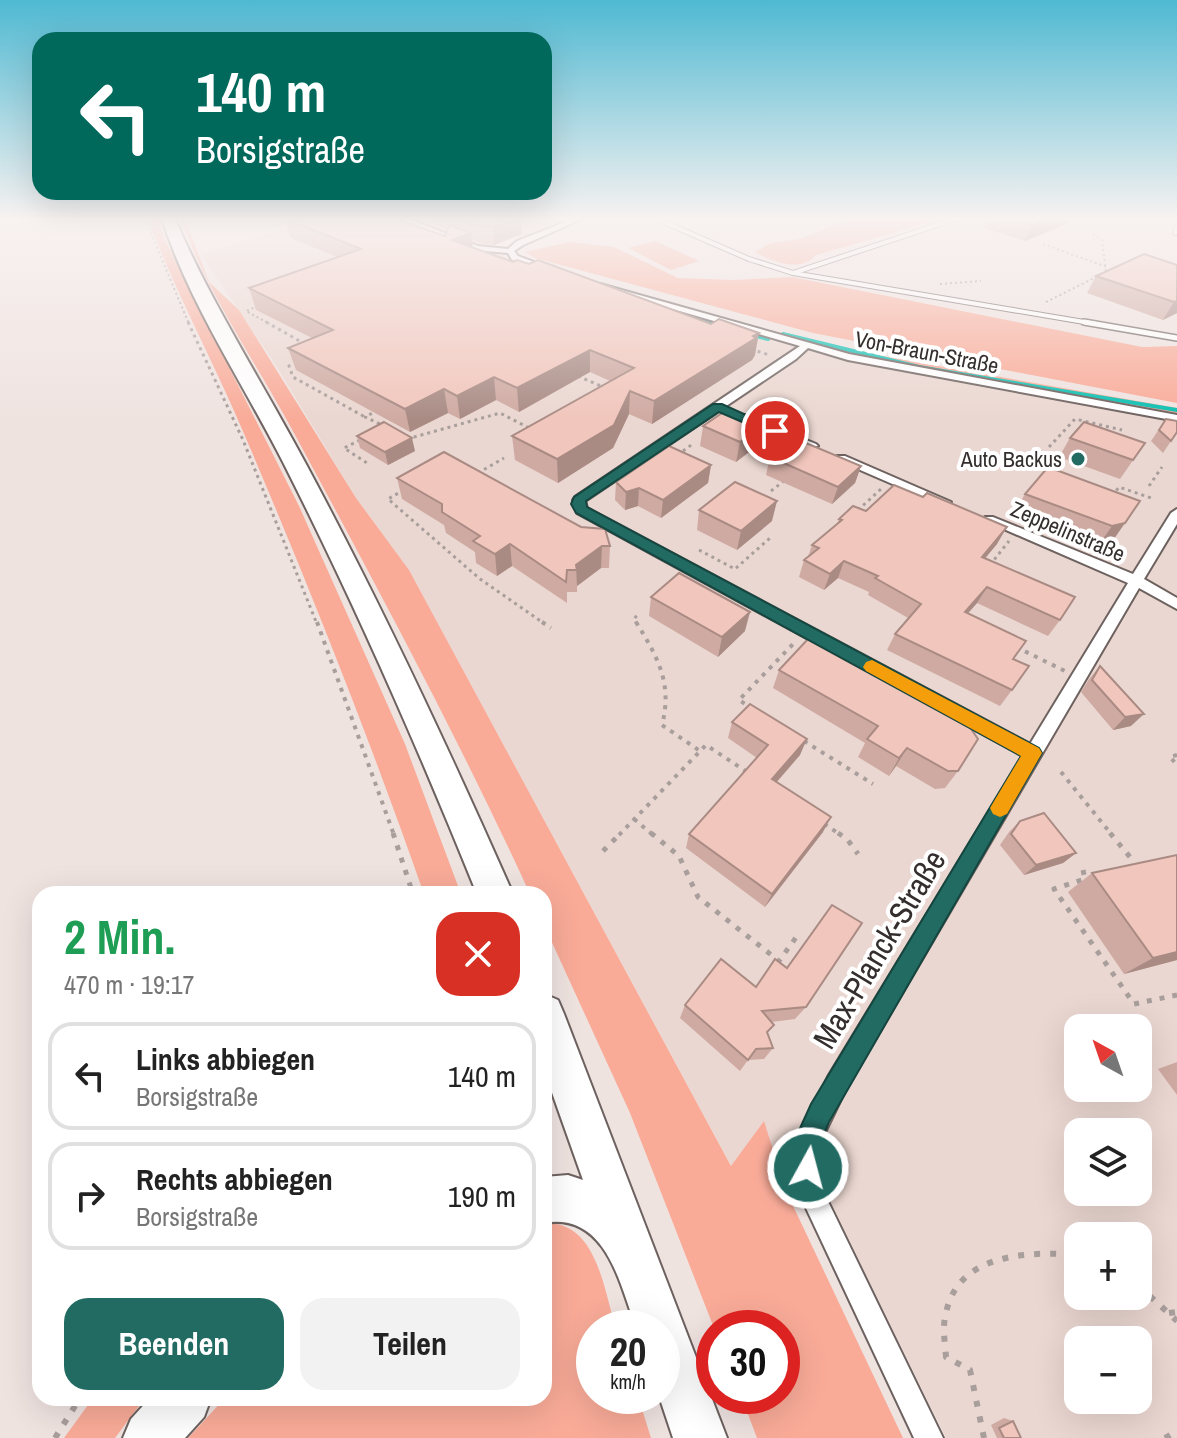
<!DOCTYPE html>
<html lang="de">
<head>
<meta charset="utf-8">
<style>
	:root { --surface:#fff; --page:#f2f2f2; --text:#222; --muted:#767676; --line:#e0e0e0; --accent:#226b63 }
	body { margin:0; font-family:"Archivo Narrow",sans-serif; background:var(--page); color:var(--text); height:100vh; display:flex; flex-direction:column; font-size:30px; white-space:nowrap }
	* { box-sizing:border-box; margin:0 }
	p { font-size:26px; color:var(--muted) }
	.icon { flex:none; width:44px; height:44px; fill:none; stroke:currentColor; stroke-width:2; stroke-linecap:round; stroke-linejoin:round }
	.map { position:relative; flex:1; overflow:hidden }
	.sheet { position:absolute; left:32px; top:886px; width:520px; height:520px; display:flex; flex-direction:column; background:var(--surface); border-radius:24px; box-shadow:0 8px 32px #0002 }
	.sheet>* { flex:none }
	.hud { position:absolute; left:32px; top:32px; width:520px; height:168px; border-radius:24px; box-shadow:0 8px 32px #0002; background:#00695c; color:#fff; overflow:hidden }
	.needle { width:52px; rotate:320deg }
	.tools { position:absolute; left:1064px; top:1014px; display:grid; gap:16px }
	.tools a { display:grid; place-items:center; width:88px; height:88px; border-radius:16px; background:var(--surface); box-shadow:0 8px 32px #0002; font-size:40px }
	.speed { position:absolute; left:576px; top:1310px; display:flex; gap:16px; font-size:40px; font-weight:700; text-align:center }
	.speed>* { display:grid; place-content:center; width:104px; height:104px; border-radius:50%; background:var(--surface); box-shadow:0 8px 32px #0002; line-height:1 }
	.speed small { font-size:20px; font-weight:400 }
	.speed .limit { border:12px solid #d22; background:#fff; color:#111 }
	.pin { position:absolute; display:grid; place-items:center; width:68px; height:68px; color:#fff; margin:-34px; border:4px solid #fff; border-radius:50%; box-shadow:0 2px 8px #0007 }
	.me { position:absolute; width:88px; margin:-44px; rotate:7deg; stroke-linejoin:round; filter:drop-shadow(0 0 6px #0008) }
	.turn { display:flex; align-items:center; gap:28px; height:168px; padding:0 32px; font-size:36px }
	.turn .icon { width:104px; height:104px; stroke-width:2.5 }
	.turn b { display:block; font-size:56px; line-height:68px }
	.round { display:grid; place-items:center; flex:none; width:84px; height:84px; border-radius:24px; background:var(--page) }
	.overview { display:flex; align-items:center; justify-content:space-between; height:136px; padding:0 32px }
	h1 { font-size:48px; font-weight:800; line-height:60px; color:#1e9e55 }
	.action { display:flex; gap:16px; margin-top:auto; padding:16px 32px }
	.action a { flex:1; height:92px; border-radius:24px; background:var(--accent); color:#fff; font-size:32px; font-weight:800; line-height:92px; text-align:center }
	.action a+a { background:var(--page); color:var(--text) }
	ul { padding:0; list-style:none }
	li { display:flex; align-items:center; gap:24px; height:108px; margin:0 16px 12px; padding:0 16px; border:4px solid var(--line); border-radius:24px }
	li div { flex:1 }
	li b { display:block; font-size:30px }
	li em { font-style:normal }
	.map>svg:first-child { display:block }
	.built { fill:#ebd7d1; fill-rule:evenodd }
	.green { fill:#f9ab98 }
	.lines { fill:none; stroke-linecap:round; stroke-linejoin:round }
	.stream-far1 { stroke:#0bc0b2; stroke-width:3 }
	.stream { stroke:#0bc0b2; stroke-width:4 }
	.lane-far1-casing { stroke:#6d625f; stroke-width:6 }
	.lane-casing { stroke:#6d625f; stroke-width:8 }
	.street-casing { stroke:#6d625f; stroke-width:4 }
	.highway-casing { stroke:#6d625f; stroke-width:4 }
	.path-far4 { stroke:#a89e9c; stroke-width:2; stroke-dasharray:2 3; stroke-linecap:butt }
	.path-far3 { stroke:#a89e9c; stroke-width:3; stroke-dasharray:3 4; stroke-linecap:butt }
	.path-far2 { stroke:#a89e9c; stroke-width:4; stroke-dasharray:4 6; stroke-linecap:butt }
	.path-far1 { stroke:#a89e9c; stroke-width:5; stroke-dasharray:5 8; stroke-linecap:butt }
	.path { stroke:#a89e9c; stroke-width:6; stroke-dasharray:6 10; stroke-linecap:butt }
	.lane-far1 { stroke:#fff; stroke-width:4 }
	.lane { stroke:#fff; stroke-width:5 }
	.street { fill:#fff; fill-rule:evenodd }
	.highway { fill:#fff; fill-rule:evenodd }
	.wall { fill:#cfaaa2 }
	.shaded-wall { fill:#a98b84 }
	.building { fill:#f1c6bc; stroke:#a98b84; stroke-width:2 }
	.route { fill:#226b63; stroke:#164640; stroke-width:2 }
	.slow { fill:#f59e0b }
	.poi-dot { fill:#226b63; stroke:#fff; stroke-width:3 }
	.labels { text-anchor:middle; dominant-baseline:central; stroke-width:8; stroke-linejoin:round; paint-order:stroke }
	.far-street-label { font-size:22px; fill:#342f2e; stroke:#fff }
	.far-poi-label { font-size:22px; fill:#342f2e; stroke:#fff; text-anchor:end }
	.near-street-label { font-size:32px; fill:#342f2e; stroke:#fff }
</style>
</head>
<body>
<div class="map">
<svg width="1177" height="1438" viewBox="0 0 1177 1438">
	<rect width="100%" height="100%" fill="#efe3e0"/>
	<!-- built -->
	<g class="built">
		<path d="M319,219L503,255L508,260L549,274L854,361L1177,421V1438H946L824,1188L786,1191L764,1121L732,1167L409,570L356,498L277,367L201,254ZM1078,1028H1138V1088H1078ZM1078,1132H1138V1192H1078ZM1078,1236H1138V1296H1078ZM1078,1340H1138V1400H1078Z"/>
		<path d="M411,219H565L543,229L490,245L470,241Z"/>
	</g>
	<!-- green -->
	<g class="green">
		<path d="M148,219H158L166,242L299,506L405,744L461,894H424C369,737 308,583 242,429C212,359 175,291 148,219Z"/>
		<path d="M181,219H185L209,282L239,310L356,498L409,570L731,1166L764,1121L786,1191L903,1438H757L741,1396H782V1328H714L630,1113L544,925V894H530C458,737 376,585 294,433C256,362 208,295 181,219Z"/>
		<path d="M840,219H941L816,255C800,273 774,262 755,252L771,243L800,239L845,221Z"/>
		<path d="M655,241L699,261L671,270L628,248Z"/>
		<path d="M569,242L614,247L678,278L734,280L792,277L1142,347L1177,346V403L813,333L535,258L525,252Z"/>
		<path d="M813,344L1177,408V414L907,367Z"/>
		<path d="M544,1223C597,1221 603,1288 616,1328H594V1396H638L651,1438H188L225,1398H544Z"/>
		<path d="M93,1398H145L115,1438H64Z"/>
	</g>
	<g class="lines">
		<!-- stream-far1 -->
		<path class="stream-far1" d="M694,318L715,324"/>
		<!-- stream -->
		<g class="stream">
			<path d="M709,322L718,325"/>
			<path d="M783,334L919,367L1177,410"/>
			<path d="M752,335L768,339"/>
		</g>
		<defs>
			<g id="lane-far1">
				<path d="M657,219L749,259L793,273L1096,324"/>
				<path d="M1175,233L1177,227"/>
				<path d="M793,273L955,219"/>
			</g>
			<path id="lane" d="M1084,322L1177,338"/>
			<g id="street">
				<path d="M400,219H409L478,246L508,249L517,241L573,219H582L523,245L514,251L518,256L542,265L539,269L512,260L508,253L474,250Z"/>
				<path d="M600,284L849,354L1177,415V421L848,360L808,348L796,359L585,501L587,508L1030,744L1128,583L983,520L985,517H993L1133,574L1171,513L1177,509V524L1144,579L1177,598V609L1139,588L845,1091L818,1147L822,1189L943,1438H914L798,1191L794,1146L829,1075L1023,756L577,513L573,500L575,497L800,346L600,288Z"/>
				<path d="M745,415L816,444L818,446L808,448L741,420V416Z"/>
				<path d="M837,456H845L951,502L945,506L941,505L837,460Z"/>
			</g>
			<g id="highway">
				<path d="M162,219H175C212,305 263,383 307,466C382,606 449,749 513,894H477C419,750 356,607 286,468C245,386 190,306 162,219Z"/>
				<path d="M544,994L558,1000L564,1014L727,1438H673L659,1396H662V1328H636C620,1284 606,1212 544,1223V1177L568,1175L583,1180L544,1070Z"/>
				<path d="M150,1398H211L204,1417L185,1438H123L131,1419Z"/>
			</g>
		</defs>
		<!-- lane-far1 casing -->
		<use href="#lane-far1" class="lane-far1-casing"/>
		<!-- lane casing -->
		<use href="#lane" class="lane-casing"/>
		<!-- street casing -->
		<use href="#street" class="street-casing"/>
		<!-- highway casing -->
		<use href="#highway" class="highway-casing"/>
		<!-- path-far4 -->
		<g class="path-far4">
			<path d="M145,219L189,324"/>
			<path d="M1093,234L1102,240L1106,272"/>
			<path d="M1043,244L1107,267"/>
			<path d="M940,284L981,281"/>
			<path d="M1046,302L1098,276"/>
			<path d="M258,306L246,311L270,324"/>
		</g>
		<!-- path-far3 -->
		<g class="path-far3">
			<path d="M188,322L243,440L317,624"/>
			<path d="M266,322L305,344"/>
			<path d="M751,349L769,355"/>
			<path d="M297,363L289,366L293,377L365,417"/>
			<path d="M578,376L603,387"/>
			<path d="M378,410L365,417L384,426"/>
			<path d="M407,439L500,413L531,429"/>
			<path d="M360,440L344,448L370,465"/>
			<path d="M1049,447L1075,419L1122,430"/>
			<path d="M683,451L694,443"/>
			<path d="M478,473L504,458"/>
			<path d="M1149,486L1162,467"/>
			<path d="M404,490L388,499L480,579L545,624"/>
			<path d="M771,491L785,480"/>
			<path d="M1112,496L1119,487L1151,498"/>
			<path d="M858,510L881,489"/>
			<path d="M699,550L735,569L770,538"/>
			<path d="M990,565L1009,541"/>
			<path d="M637,624L634,619L639,613"/>
		</g>
		<!-- path-far2 -->
		<g class="path-far2">
			<path d="M317,622L394,835"/>
			<path d="M542,622L551,628"/>
			<path d="M636,622C657,656 673,683 662,725L700,751"/>
			<path d="M1016,647L1065,671"/>
			<path d="M753,709L739,700L796,641"/>
			<path d="M804,741L873,784"/>
			<path d="M1177,755L1170,757L1177,765"/>
			<path d="M1061,772L1112,835"/>
			<path d="M634,819L653,835"/>
			<path d="M824,824L841,835"/>
			<path d="M619,835L706,745L747,772"/>
		</g>
		<!-- path-far1 -->
		<g class="path-far1">
			<path d="M393,833L413,894"/>
			<path d="M651,833L679,856L698,897L779,961L800,932"/>
			<path d="M838,833L847,839L858,854"/>
			<path d="M1110,833L1130,857"/>
			<path d="M603,851L621,833"/>
			<path d="M1083,870L1085,879L1054,889L1134,1004L1177,995"/>
		</g>
		<!-- path -->
		<g class="path">
			<path d="M1138,1285L1177,1321"/>
			<path d="M1169,1313L1177,1312"/>
			<path d="M55,1438L80,1398"/>
			<path d="M984,1438L970,1370L946,1357C945,1342 942,1327 946,1313C958,1253 1029,1251 1078,1255"/>
			<path d="M1165,1438L1177,1431"/>
		</g>
		<!-- lane-far1 -->
		<use href="#lane-far1" class="lane-far1"/>
		<!-- lane -->
		<use href="#lane" class="lane"/>
		<!-- street -->
		<use href="#street" class="street"/>
		<!-- highway -->
		<use href="#highway" class="highway"/>
	</g>
	<!-- wall -->
	<g class="wall">
		<path d="M285,219L445,236L448,230L424,219H521L522,234L494,245L479,243L472,240L473,247L755,355L752,360L652,424L629,414L613,448L558,483L515,460L512,436L610,381L590,372L519,412L496,400L460,419L448,413L410,432L296,370L288,348L312,338L256,310L249,288L337,257L291,238Z"/>
		<path d="M988,219H1070L1067,224L1025,241L984,228Z"/>
		<path d="M1177,265V313L1163,320L1087,293L1096,276Z"/>
		<path d="M1166,419L1177,432L1163,453L1151,441Z"/>
		<path d="M703,426L761,443L736,462L700,446Z"/>
		<path d="M357,436L415,451L388,465L360,448Z"/>
		<path d="M1070,438L1145,443L1120,479L1059,457Z"/>
		<path d="M770,457L861,466L855,483L832,504L766,475Z"/>
		<path d="M711,465L708,483L661,518L638,506L625,510L615,500L616,482Z"/>
		<path d="M397,478L610,546L609,568H601L577,586V592H567V603L512,566L497,576L476,563L475,552L446,533L444,525L402,499Z"/>
		<path d="M1025,494L1140,501L1111,543L1098,546L1014,513Z"/>
		<path d="M699,510L772,521L737,550L697,530Z"/>
		<path d="M866,511L997,544L985,558L1060,620L1048,636L977,603L968,613L1013,659L1012,690L1000,706L887,650L895,634L908,618L868,595L869,592L838,578L824,590L799,577L804,560L808,557L812,545L837,524L839,519Z"/>
		<path d="M651,597L745,631L718,657L649,616Z"/>
		<path d="M1100,666L1131,726L1113,730L1081,692L1089,679Z"/>
		<path d="M779,670L958,771L945,788L935,789L896,766L889,776L858,757L865,743L773,688Z"/>
		<path d="M732,722L800,755L777,782L823,832L765,907L686,848L689,834L757,758L728,738Z"/>
		<path d="M1020,821L1076,853L1063,863L1024,875L1000,845L1009,832Z"/>
		<path d="M1177,855V960L1124,974L1068,892L1092,873Z"/>
		<path d="M787,968L806,1007L795,1019L772,1022L767,1034L773,1048L764,1059L748,1060L740,1071L680,1018L685,1005L756,987Z"/>
		<path d="M1177,1062V1095L1158,1069Z"/>
		<path d="M1004,1418L1013,1421L1021,1438H997L991,1425Z"/>
	</g>
	<!-- shaded-wall -->
	<g class="shaded-wall">
		<path d="M515,219H521L522,234L494,245L493,227Z"/>
		<path d="M1049,219H1070L1067,224L1025,241L1032,225Z"/>
		<path d="M471,233L473,253L452,240Z"/>
		<path d="M1177,301V313L1163,320L1174,302Z"/>
		<path d="M759,333L755,355L752,360L652,424L654,401Z"/>
		<path d="M590,350V372L519,412L517,388Z"/>
		<path d="M494,377L496,400L460,419L457,396Z"/>
		<path d="M444,389L448,413L410,432L405,409Z"/>
		<path d="M630,391L629,414L613,448L558,483L557,459Z"/>
		<path d="M765,424L761,443L736,462L740,442Z"/>
		<path d="M412,438L415,451L388,465L385,452Z"/>
		<path d="M711,465L708,483L661,518L663,500Z"/>
		<path d="M861,466L855,483L832,504L838,487Z"/>
		<path d="M639,488L638,506L625,510L626,492Z"/>
		<path d="M777,501L772,521L737,550L741,531Z"/>
		<path d="M1125,523L1111,543L1098,546L1112,526Z"/>
		<path d="M1007,527L997,544L972,574L982,557Z"/>
		<path d="M510,544L512,566L497,576L495,554Z"/>
		<path d="M602,546L601,568L577,586L576,565Z"/>
		<path d="M844,561L838,578L824,590L830,574Z"/>
		<path d="M987,587L977,603L955,628L965,612Z"/>
		<path d="M750,612L745,631L718,657L722,637Z"/>
		<path d="M1144,714L1131,726L1113,730L1125,717Z"/>
		<path d="M807,739L800,755L766,794L772,779Z"/>
		<path d="M907,748L896,766L889,776L899,758Z"/>
		<path d="M831,817L823,832L765,907L772,894Z"/>
		<path d="M1076,853L1063,863L1024,875L1036,865Z"/>
		<path d="M1177,952V960L1124,974L1153,958Z"/>
	</g>
	<!-- building -->
	<g class="building">
		<path d="M286,219H396L445,236L450,225L471,233L452,240L513,262L517,260L529,264L538,260L711,324L719,319L759,333L753,336L756,338L654,401L630,391L614,425L557,459L512,436L634,368L590,350L517,388L494,377L457,396L444,389L405,409L288,348L333,330L249,288L361,249Z"/>
		<path d="M461,219H515L493,227L477,225Z"/>
		<path d="M1010,219H1049L1032,225Z"/>
		<path d="M1144,254L1177,265V301L1174,302L1096,276Z"/>
		<path d="M728,409L765,424L740,442L703,426Z"/>
		<path d="M1166,419L1177,421V432L1171,441L1159,430Z"/>
		<path d="M384,422L412,438L385,452L357,436Z"/>
		<path d="M1084,422L1145,443L1133,460L1070,438Z"/>
		<path d="M794,438L861,466L838,487L770,457Z"/>
		<path d="M669,446L711,465L663,500L639,488L626,492L616,482Z"/>
		<path d="M444,452L581,527L605,529L610,546H602L576,565L577,570H567L566,582L510,544L495,554L473,541L480,536L442,512V504L397,478Z"/>
		<path d="M1048,467L1140,501L1125,523L1112,526L1025,494Z"/>
		<path d="M735,482L777,501L741,531L699,510Z"/>
		<path d="M894,485L923,497L927,493L1007,527L982,557L1075,597L1060,620L987,587L965,612L1026,641L1013,659L1029,666L1012,690L895,634L921,604L875,578L878,576L844,561L830,574L804,560L819,548L812,545L842,520L839,519L853,506L866,511Z"/>
		<path d="M679,573L750,612L722,637L651,597Z"/>
		<path d="M808,639L969,726L978,739L958,771H948L907,748L899,758L867,739L878,726L779,670Z"/>
		<path d="M1100,666L1144,714L1125,717L1092,680Z"/>
		<path d="M750,704L807,739L772,779L831,817L772,894L689,834L768,745L732,722Z"/>
		<path d="M1044,813L1076,853L1036,865L1011,834L1020,821Z"/>
		<path d="M1177,855V952L1153,958L1092,873Z"/>
		<path d="M832,905L862,923L806,1007L762,1011L774,1025L767,1032L773,1048L756,1049L748,1060L685,1005L721,959L756,987L775,959L787,968Z"/>
		<path d="M1013,1421L1021,1438H1004L999,1428Z"/>
	</g>
	<!-- sky -->
	<linearGradient id="sky" x2="0" y2="1"><stop stop-color="#4fb9d2"/><stop offset="0.52" stop-color="#f8f2f1"/><stop offset="1" stop-color="#f8f2f1" stop-opacity="0"/></linearGradient>
	<rect width="1177" height="420" fill="url(#sky)"/>
	<!-- route -->
	<path class="route" d="M713,404H722L781,431L770,434L719,412L586,501L587,507L1039,748L1042,753L829,1122L819,1146L821,1168L817,1178L808,1182L798,1178L792,1146L811,1104L1021,756L576,513L571,504L574,497Z"/>
	<!-- slow -->
	<path class="slow" d="M872,660L1039,748L1042,753L1007,814L1000,817L993,814L990,808L1021,756L866,671L863,667L866,662Z"/>
	<!-- markers -->
	<circle class="poi-dot" cx="1078" cy="459" r="8"/>
	<g class="labels">
		<!-- far-street labels -->
		<g class="far-street-label">
			<text transform="translate(927 352) rotate(11)">Von-Braun-Straße</text>
			<text transform="translate(1068 531) rotate(23)">Zeppelinstraße</text>
		</g>
		<!-- far-poi labels -->
		<g class="far-poi-label">
			<text x="1062" y="459">Auto Backus</text>
		</g>
		<!-- near-street labels -->
		<g class="near-street-label">
			<text transform="translate(879 949) rotate(-59)">Max-Planck-Straße</text>
		</g>
	</g>
</svg>
<div class="tools">
<a><svg class="needle" viewBox="-14 -14 28 28"><path d="M0-13l5 13h-10z" fill="#e53935"/><path d="M0 13l5-13h-10z" fill="#767676"/></svg></a>
<a><svg class="icon" aria-label="layers" viewBox="0 0 24 24"><path d="M12 4l9 5-9 5-9-5zM3 14l9 5 9-5"/></svg></a>
<a>+</a>
<a>−</a>
</div>
<div class="speed"><div>20<small>km/h</small></div><div class="limit">30</div></div>
<div class="pin" style="left:775px;top:431px;background:#d93025"><svg class="icon" aria-label="arrive" viewBox="0 0 24 24"><path d="M6 21V4h12l-3 4 3 4H6"/></svg></div>
<svg class="me" style="left:808px;top:1168px" viewBox="-20 -20 40 40"><circle r="17" fill="#226b63" stroke="#fff" stroke-width="3"/><path d="M0-11L8 9 0 5-8 9z" fill="#fff"/></svg>
<div class="hud">
<div class="turn"><svg class="icon" aria-label="left" viewBox="0 0 24 24"><path d="M17 20v-9H6M10 6l-5 5 5 5"/></svg><div><b>140 m</b>Borsigstraße</div></div>
</div>
<section class="sheet">
<div class="overview"><div><h1>2 Min.</h1><p>470 m · 19:17</p></div><a class="round" style="background:#d93025;color:#fff"><svg class="icon" aria-label="close" viewBox="0 0 24 24"><path d="M6 6l12 12M18 6L6 18"/></svg></a></div>
<ul>
<li><svg class="icon" aria-label="left" viewBox="0 0 24 24"><path d="M17 20v-9H6M10 6l-5 5 5 5"/></svg><div><b>Links abbiegen</b><p>Borsigstraße</p></div><em>140 m</em></li>
<li><svg class="icon" aria-label="right" viewBox="0 0 24 24"><path d="M7 20v-9h11M14 6l5 5-5 5"/></svg><div><b>Rechts abbiegen</b><p>Borsigstraße</p></div><em>190 m</em></li>
</ul>
<div class="action"><a>Beenden</a><a>Teilen</a></div>
</section>
</div>
</body>
</html>
